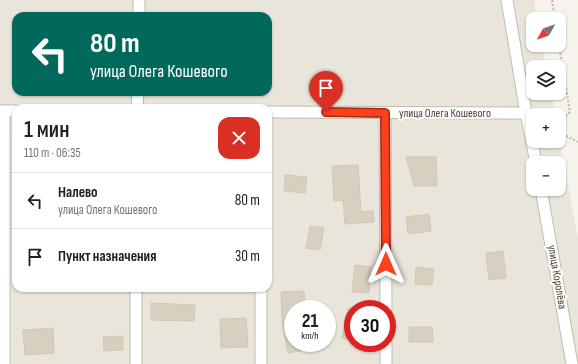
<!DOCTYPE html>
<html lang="ru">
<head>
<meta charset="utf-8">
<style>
	:root { --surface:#fff; --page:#f6f6f6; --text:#202124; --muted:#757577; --line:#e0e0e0 }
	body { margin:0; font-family:"Sofia Sans Condensed",sans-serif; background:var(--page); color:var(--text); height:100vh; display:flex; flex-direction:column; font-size:15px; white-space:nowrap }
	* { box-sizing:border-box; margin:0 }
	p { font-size:13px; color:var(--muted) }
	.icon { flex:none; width:22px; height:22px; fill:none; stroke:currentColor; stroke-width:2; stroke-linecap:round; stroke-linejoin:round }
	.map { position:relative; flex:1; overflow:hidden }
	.panel { position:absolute; left:12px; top:104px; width:260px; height:188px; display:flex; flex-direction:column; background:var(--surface); border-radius:12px; box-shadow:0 1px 3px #0004 }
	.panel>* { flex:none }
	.banner { position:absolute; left:12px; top:12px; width:260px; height:84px; border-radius:12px; box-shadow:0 1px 3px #0004; background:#00695c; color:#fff; overflow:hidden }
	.needle { width:26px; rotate:230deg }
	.buttons { position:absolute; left:526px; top:12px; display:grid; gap:8px }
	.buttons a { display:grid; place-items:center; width:40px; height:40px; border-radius:8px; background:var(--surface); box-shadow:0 1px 3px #0004; font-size:20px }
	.speed { position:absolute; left:284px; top:300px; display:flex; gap:8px; font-size:20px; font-weight:700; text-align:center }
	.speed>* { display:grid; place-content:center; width:52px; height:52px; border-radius:50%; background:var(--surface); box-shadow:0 1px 3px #0004; line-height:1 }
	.speed small { font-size:10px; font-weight:400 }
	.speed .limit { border:6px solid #d22; background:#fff; color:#111 }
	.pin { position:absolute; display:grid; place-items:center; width:34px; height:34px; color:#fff; margin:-41px -17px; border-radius:50% 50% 50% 0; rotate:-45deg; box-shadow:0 0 4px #0007 }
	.pin .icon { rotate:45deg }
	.me { position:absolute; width:44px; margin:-22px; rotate:0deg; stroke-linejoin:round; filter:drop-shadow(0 0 3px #0008) }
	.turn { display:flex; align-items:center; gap:14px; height:84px; padding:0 12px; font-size:18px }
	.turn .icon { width:52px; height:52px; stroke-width:2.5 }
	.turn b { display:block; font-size:28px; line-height:34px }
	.round { display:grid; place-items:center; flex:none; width:42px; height:42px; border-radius:12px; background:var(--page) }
	.overview { display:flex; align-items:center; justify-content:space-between; height:68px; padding:0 12px }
	h1 { font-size:24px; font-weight:600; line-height:30px }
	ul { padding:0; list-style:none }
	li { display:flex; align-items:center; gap:12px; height:56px; padding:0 12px; border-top:1px solid var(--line) }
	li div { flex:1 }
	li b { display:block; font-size:15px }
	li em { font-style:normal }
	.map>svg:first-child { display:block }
	.residential { fill:#eae5da; fill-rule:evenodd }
	.building { fill:#d8cfc1; stroke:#d3c7b4 }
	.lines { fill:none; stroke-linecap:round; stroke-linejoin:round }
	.street-casing { stroke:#c2bbae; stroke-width:13 }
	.path { stroke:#c4b79f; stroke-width:2; stroke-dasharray:2 2; stroke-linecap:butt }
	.street { stroke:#fff; stroke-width:11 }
	.route-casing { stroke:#a42913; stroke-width:10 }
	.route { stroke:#fc3f1d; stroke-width:7 }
	.labels { text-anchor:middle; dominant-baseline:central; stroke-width:4; stroke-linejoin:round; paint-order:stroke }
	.street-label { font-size:12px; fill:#4b4439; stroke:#fff }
</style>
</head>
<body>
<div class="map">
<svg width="578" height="364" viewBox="0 0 578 364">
	<rect width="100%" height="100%" fill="#f6f3ec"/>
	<!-- residential -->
	<path class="residential" d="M0,0H534L537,19H533V45H542L546,67H533V93H551L555,115H533V141H559V137L578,240V364H0ZM16,16H268V92H16ZM16,108H268V288H16ZM533,163H559V189H533ZM293,309H327V343H293ZM353,309H387V343H353Z"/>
	<!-- building -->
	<g class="building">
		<path d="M406,157H436L437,186H414Z"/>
		<path d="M358,165L361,212L373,211L374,222L345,224L343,200L334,201L332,166Z"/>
		<path d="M285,175L307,177L305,193L284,191Z"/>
		<path d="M429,214L431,231L408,234L406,217Z"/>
		<path d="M310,226L324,228L320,250L306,248Z"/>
		<path d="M503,251L506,278L489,280L486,253Z"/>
		<path d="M355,265L371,267L369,293L352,292Z"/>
		<path d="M416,267L434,269L432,285L415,284Z"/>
		<path d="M304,291L305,309H293V343H317V348L288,353L282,322L281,292Z"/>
		<path d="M151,303L195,305L194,321L151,320Z"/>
		<path d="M348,308L353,309V340L342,338Z"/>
		<path d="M246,318L248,347L221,348L220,319Z"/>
		<path d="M409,327H432L433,342H409Z"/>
		<path d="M53,328L54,353L25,355L23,330Z"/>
		<path d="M123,336V350L104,351L103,337Z"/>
	</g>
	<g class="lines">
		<defs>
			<g id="street">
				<path d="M507,0L526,113L536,163"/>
				<path d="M139,16V0"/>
				<path d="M137,108L138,92"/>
				<path d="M0,111H16"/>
				<path d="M4,111V364"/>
				<path d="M268,112L526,113"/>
				<path d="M385,113L386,309"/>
				<path d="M541,189L572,364"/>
				<path d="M261,288V364"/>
				<path d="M386,343V364"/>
				<path d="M136,364V288"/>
			</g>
		</defs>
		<!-- street casing -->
		<use href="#street" class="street-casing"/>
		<!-- path -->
		<g class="path">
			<path d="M552,0L555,19"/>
			<path d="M559,45L570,112L559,122"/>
			<path d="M559,132L578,142"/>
		</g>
		<!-- street -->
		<use href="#street" class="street"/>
	</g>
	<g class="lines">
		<defs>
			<path id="route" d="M326,112L385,113L386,264"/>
		</defs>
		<!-- route casing -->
		<use href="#route" class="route-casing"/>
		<!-- route -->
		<use href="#route" class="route"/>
	</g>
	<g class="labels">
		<!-- street labels -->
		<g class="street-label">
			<text x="445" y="113">улица Олега Кошевого</text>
			<text transform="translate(557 277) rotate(80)">улица Королёва</text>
		</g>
	</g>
</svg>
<div class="buttons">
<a><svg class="needle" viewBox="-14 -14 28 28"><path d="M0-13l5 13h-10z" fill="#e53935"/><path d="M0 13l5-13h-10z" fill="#757577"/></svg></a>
<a><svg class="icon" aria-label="layers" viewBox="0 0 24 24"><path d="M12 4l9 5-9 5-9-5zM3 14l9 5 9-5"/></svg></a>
<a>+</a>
<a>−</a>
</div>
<div class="speed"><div>21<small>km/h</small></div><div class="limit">30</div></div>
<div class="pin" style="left:326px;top:112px;background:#d93025"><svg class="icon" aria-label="arrive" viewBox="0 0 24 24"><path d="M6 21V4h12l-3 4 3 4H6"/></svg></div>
<svg class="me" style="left:386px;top:264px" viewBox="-20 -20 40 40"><path d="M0-17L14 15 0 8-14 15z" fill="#fc3f1d" stroke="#fff" stroke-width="4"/></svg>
<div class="banner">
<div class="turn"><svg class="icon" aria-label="left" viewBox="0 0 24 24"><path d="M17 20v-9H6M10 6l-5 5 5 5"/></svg><div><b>80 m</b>улица Олега Кошевого</div></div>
</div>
<section class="panel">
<div class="overview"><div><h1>1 мин</h1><p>110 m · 06:35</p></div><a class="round" style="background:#d93025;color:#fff"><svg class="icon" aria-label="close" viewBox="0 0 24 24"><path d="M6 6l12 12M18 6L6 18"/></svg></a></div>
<ul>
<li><svg class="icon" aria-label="left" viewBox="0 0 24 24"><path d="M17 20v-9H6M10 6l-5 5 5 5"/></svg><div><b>Налево</b><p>улица Олега Кошевого</p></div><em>80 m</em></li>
<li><svg class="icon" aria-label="arrive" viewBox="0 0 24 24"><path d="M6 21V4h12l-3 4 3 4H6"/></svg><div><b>Пункт назначения</b></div><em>30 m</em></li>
</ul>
</section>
</div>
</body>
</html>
